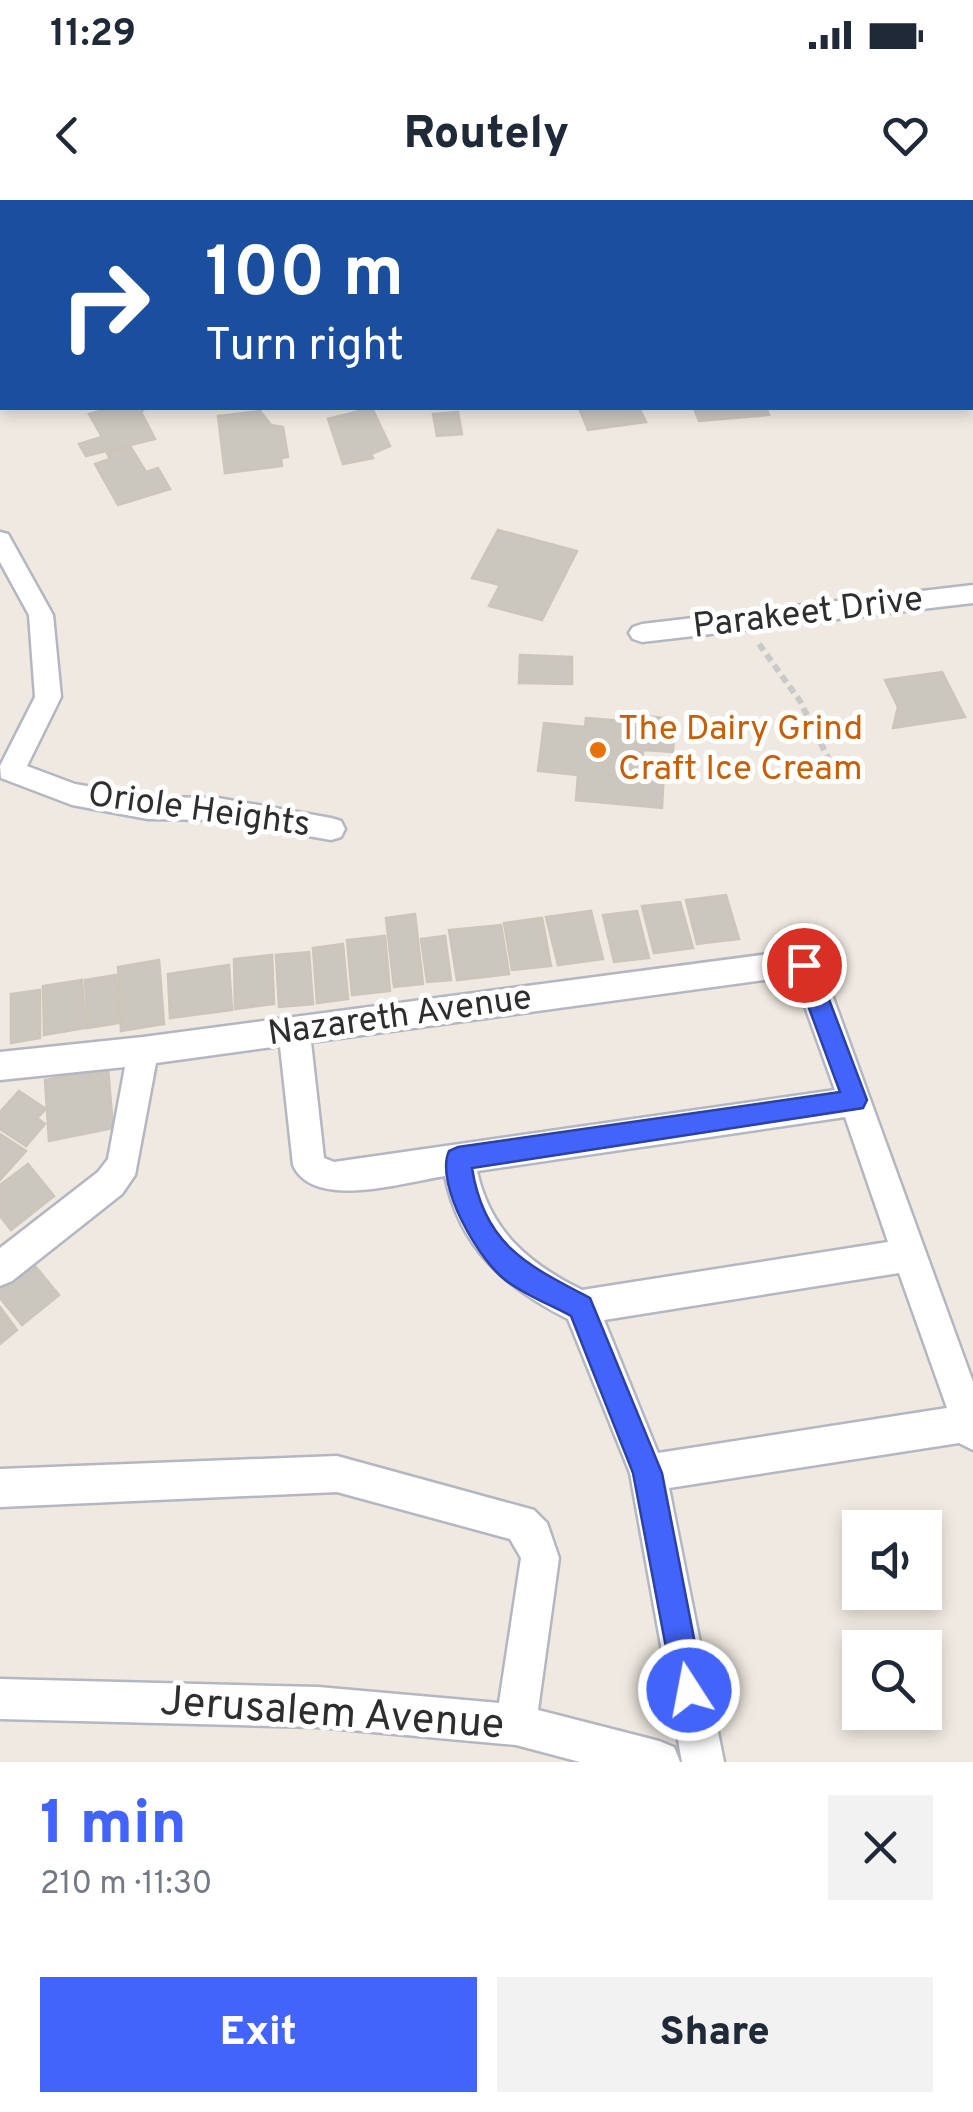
<!DOCTYPE html>
<html lang="en">
<head>
<meta charset="utf-8">
<style>
	:root { --surface:#fff; --page:#f2f2f3; --text:#1f2937; --muted:#747a83; --accent:#4264fb }
	body { margin:0; font-family:Overpass,sans-serif; background:var(--page); color:var(--text); height:100vh; display:flex; flex-direction:column; font-size:38px; white-space:nowrap }
	* { box-sizing:border-box; margin:0 }
	p { font-size:32px; color:var(--muted) }
	.icon { flex:none; width:55px; height:55px; fill:none; stroke:currentColor; stroke-width:2; stroke-linecap:round; stroke-linejoin:round }
	.map { position:relative; height:1562px; overflow:hidden }
	.drawer { display:flex; flex-direction:column; background:var(--surface); flex:1 }
	.drawer>* { flex:none }
	.guide { position:absolute; left:0px; top:0px; width:975px; height:210px; box-shadow:0 5px 15px #0003; background:#1a4fa0; color:#fff; overflow:hidden }
	.fabs { position:absolute; left:842px; top:1310px; display:grid; gap:20px }
	.fabs a { display:grid; place-items:center; width:100px; height:100px; border-radius:0px; background:var(--surface); box-shadow:0 5px 15px #0003; font-size:50px }
	.pin { position:absolute; display:grid; place-items:center; width:85px; height:85px; color:#fff; margin:-42px; border:5px solid #fff; border-radius:50%; box-shadow:0 2px 10px #0007 }
	.me { position:absolute; width:110px; margin:-55px; rotate:349deg; stroke-linejoin:round; filter:drop-shadow(0 0 8px #0008) }
	.turn { display:flex; align-items:center; gap:35px; height:210px; padding:0 40px; font-size:45px }
	.turn .icon { width:130px; height:130px; stroke-width:2.5 }
	.turn b { display:block; font-size:70px; line-height:85px }
	.round { display:grid; place-items:center; flex:none; width:105px; height:105px; border-radius:0px; background:var(--page) }
	.headline { display:flex; align-items:center; justify-content:space-between; height:170px; padding:0 40px }
	h1 { font-size:60px; font-weight:800; line-height:75px; color:var(--accent) }
	.cta { display:flex; gap:20px; margin-top:auto; padding:20px 40px }
	.cta a { flex:1; height:115px; border-radius:0px; background:var(--accent); color:#fff; font-size:40px; font-weight:800; line-height:115px; text-align:center }
	.cta a+a { background:var(--page); color:var(--text) }
	.status { display:flex; justify-content:space-between; align-items:center; height:70px; padding:0 50px; background:var(--surface); direction:ltr }
	.status svg { height:28px; fill:currentColor }
	header { display:flex; justify-content:space-between; align-items:center; height:130px; padding:0 40px; background:var(--surface); font-size:45px; font-weight:800 }
	.map>svg:first-child { display:block }
	.building { fill:#cbc7bf; stroke:#cbc5ba; stroke-width:2.5 }
	.lines { fill:none; stroke-linecap:round; stroke-linejoin:round }
	.minor-casing { stroke:#b4b7c1; stroke-width:5 }
	.path { stroke:#c9c9c9; stroke-width:6; stroke-dasharray:8 5; stroke-linecap:butt }
	.minor { fill:#fff; fill-rule:evenodd }
	.route { fill:#4264fb; stroke:#2b41a3; stroke-width:2.5 }
	.food-dot { fill:#e8710a; stroke:#fff; stroke-width:4 }
	.labels { text-anchor:middle; dominant-baseline:central; stroke-width:10; stroke-linejoin:round; paint-order:stroke }
	.street-label { font-size:35px; fill:#2e2e2e; stroke:#fff }
	.food-label { font-size:35px; fill:#c56008; stroke:#fff; text-anchor:start }
	.near-street-label { font-size:42px; fill:#2e2e2e; stroke:#fff }
</style>
</head>
<body>
<div class="status"><b>11:29</b><svg viewBox="0 0 49 12"><path d="M0 12V9h3v3zM5 12V6h3v6zM10 12V3h3v9zM15 12V0h3v12zM26 1h20v11H26zM47 4h2v5h-2z"/></svg></div>
<header><svg class="icon" aria-label="back" viewBox="0 0 24 24"><path d="M15 5l-7 7 7 7"/></svg>Routely<svg class="icon" aria-label="heart" viewBox="0 0 24 24"><path d="M12 20l-8-8c-3-5 5-10 8-4 3-6 11-1 8 4z"/></svg></header>
<div class="map">
<svg width="973" height="1562" viewBox="0 0 973 1562">
	<rect width="100%" height="100%" fill="#efe9e1"/>
	<!-- building -->
	<g class="building">
		<path d="M110,208H145L141,212L155,239L86,256L79,244L102,237L89,214Z"/>
		<path d="M372,208L390,246L371,254L373,258L343,264L328,219Z"/>
		<path d="M579,208H639L646,222L588,230Z"/>
		<path d="M694,208H766L769,215L699,221Z"/>
		<path d="M260,211L271,225L283,227L288,257L281,258L282,266L225,273L218,216Z"/>
		<path d="M458,212L462,234L437,236L433,214Z"/>
		<path d="M130,246L146,272L158,268L170,289L118,305L95,264L110,259L107,253Z"/>
		<path d="M498,330L577,351L542,420L489,406L500,385L472,378Z"/>
		<path d="M520,455L572,457V484L519,483Z"/>
		<path d="M942,472L965,517L893,528L898,507L885,480Z"/>
		<path d="M625,514L675,519L673,552L643,550L642,566L664,568L662,608L576,600L578,575L538,571L544,523L585,527L586,518L625,521Z"/>
		<path d="M726,695L739,739L697,744L686,700Z"/>
		<path d="M680,702L693,748L654,753L642,706Z"/>
		<path d="M591,711L603,759L558,765L546,717Z"/>
		<path d="M637,711L649,758L614,762L603,715Z"/>
		<path d="M415,714L423,784L394,787L386,718Z"/>
		<path d="M542,718L551,766L512,770L504,723Z"/>
		<path d="M501,725L509,774L457,780L449,730Z"/>
		<path d="M385,736L390,791L352,795L347,740Z"/>
		<path d="M445,736L451,780L427,782L421,739Z"/>
		<path d="M343,744L348,799L317,803L313,748Z"/>
		<path d="M309,752L313,804L279,807L276,755Z"/>
		<path d="M272,755L274,804L235,809L234,759Z"/>
		<path d="M159,760L164,824L121,831L118,767Z"/>
		<path d="M229,765L232,810L170,818L168,774Z"/>
		<path d="M116,775L119,823L87,828L85,780Z"/>
		<path d="M82,780L85,828L44,835L43,786Z"/>
		<path d="M40,790V838L11,843V794Z"/>
		<path d="M108,868L113,928L49,941L45,880Z"/>
		<path d="M19,891L46,909L37,918L45,924L26,946L0,929V912Z"/>
		<path d="M0,934L26,951L0,980Z"/>
		<path d="M28,964L54,996L11,1030L0,1016V985Z"/>
		<path d="M31,1061L59,1095L22,1125L0,1098V1086Z"/>
		<path d="M0,1107L17,1130L0,1144Z"/>
	</g>
	<g class="lines">
		<defs>
			<g id="minor">
				<path d="M2,32V44L0,45V33Z"/>
				<path d="M0,332L8,334L53,415L61,497L27,566L75,584L148,597L218,598L331,618L341,621L345,629L341,637L331,640L218,620L148,619L72,605L1,578L0,566L35,497L29,415L0,362Z"/>
				<path d="M973,385V403L642,442L633,439L629,433L633,427L642,424Z"/>
				<path d="M799,750L819,761L823,770L973,1182V1250L959,1243L669,1288L724,1562H682L630,1273L568,1119C505,1087 460,1049 445,976C405,982 313,1011 293,965L280,846L156,863L135,975L122,994L12,1081L0,1086V1048L98,972L108,959L125,867L0,880V852L143,837ZM794,776L835,890L334,962L324,958L311,842ZM845,917L888,1042L582,1090C529,1064 490,1031 477,971ZM899,1073L947,1208L658,1253L604,1120Z"/>
				<path d="M337,1256L534,1310L547,1323L559,1358L538,1510L659,1541L674,1547L680,1562H580L516,1545L318,1527L0,1519V1479L318,1487L499,1503L521,1358L510,1339L337,1292L0,1307V1269Z"/>
			</g>
		</defs>
		<!-- minor casing -->
		<use href="#minor" class="minor-casing"/>
		<!-- path -->
		<path class="path" d="M759,444L800,501L837,576"/>
		<!-- minor -->
		<use href="#minor" class="minor"/>
	</g>
	<!-- route -->
	<path class="route" d="M804,756L812,758L816,765L867,900L863,908L472,968C484,1045 527,1065 590,1098L662,1273L704,1490L700,1500L689,1505L678,1500L674,1490L633,1273L571,1116C551,1105 527,1096 508,1082C480,1063 434,984 449,951L458,947L840,892L793,765L797,758Z"/>
	<!-- markers -->
	<circle class="food-dot" cx="598" cy="550" r="10"/>
	<g class="labels">
		<!-- street labels -->
		<g class="street-label">
			<text transform="translate(808 414) rotate(-7)">Parakeet Drive</text>
			<text transform="translate(199 611) rotate(8)">Oriole Heights</text>
			<text transform="translate(400 817) rotate(-8)">Nazareth Avenue</text>
		</g>
		<!-- food labels -->
		<g class="food-label">
			<text x="618" y="530">The Dairy Grind<tspan x="618" dy="40">Craft Ice Cream</tspan></text>
		</g>
		<!-- near-street labels -->
		<g class="near-street-label">
			<text transform="translate(332 1515) rotate(4)">Jerusalem Avenue</text>
		</g>
	</g>
</svg>
<div class="fabs">
<a><svg class="icon" aria-label="sound" viewBox="0 0 24 24"><path d="M4 9h4l5-4v14l-5-4H4zM17 9q2 3 0 6"/></svg></a>
<a><svg class="icon" aria-label="search" viewBox="0 0 24 24"><circle cx="10" cy="10" r="6"/><path d="M15 15l6 6"/></svg></a>
</div>
<div class="pin" style="left:804px;top:765px;background:#d93025"><svg class="icon" aria-label="arrive" viewBox="0 0 24 24"><path d="M6 21V4h12l-3 4 3 4H6"/></svg></div>
<svg class="me" style="left:689px;top:1490px" viewBox="-20 -20 40 40"><circle r="17" fill="#4264fb" stroke="#fff" stroke-width="3"/><path d="M0-11L8 9 0 5-8 9z" fill="#fff"/></svg>
<div class="guide">
<div class="turn"><svg class="icon" aria-label="right" viewBox="0 0 24 24"><path d="M7 20v-9h11M14 6l5 5-5 5"/></svg><div><b>100 m</b>Turn right</div></div>
</div>
</div>
<section class="drawer">
<div class="headline"><div><h1>1 min</h1><p>210 m · 11:30</p></div><a class="round"><svg class="icon" aria-label="close" viewBox="0 0 24 24"><path d="M6 6l12 12M18 6L6 18"/></svg></a></div>
<div class="cta"><a>Exit</a><a>Share</a></div>
</section>
</body>
</html>
